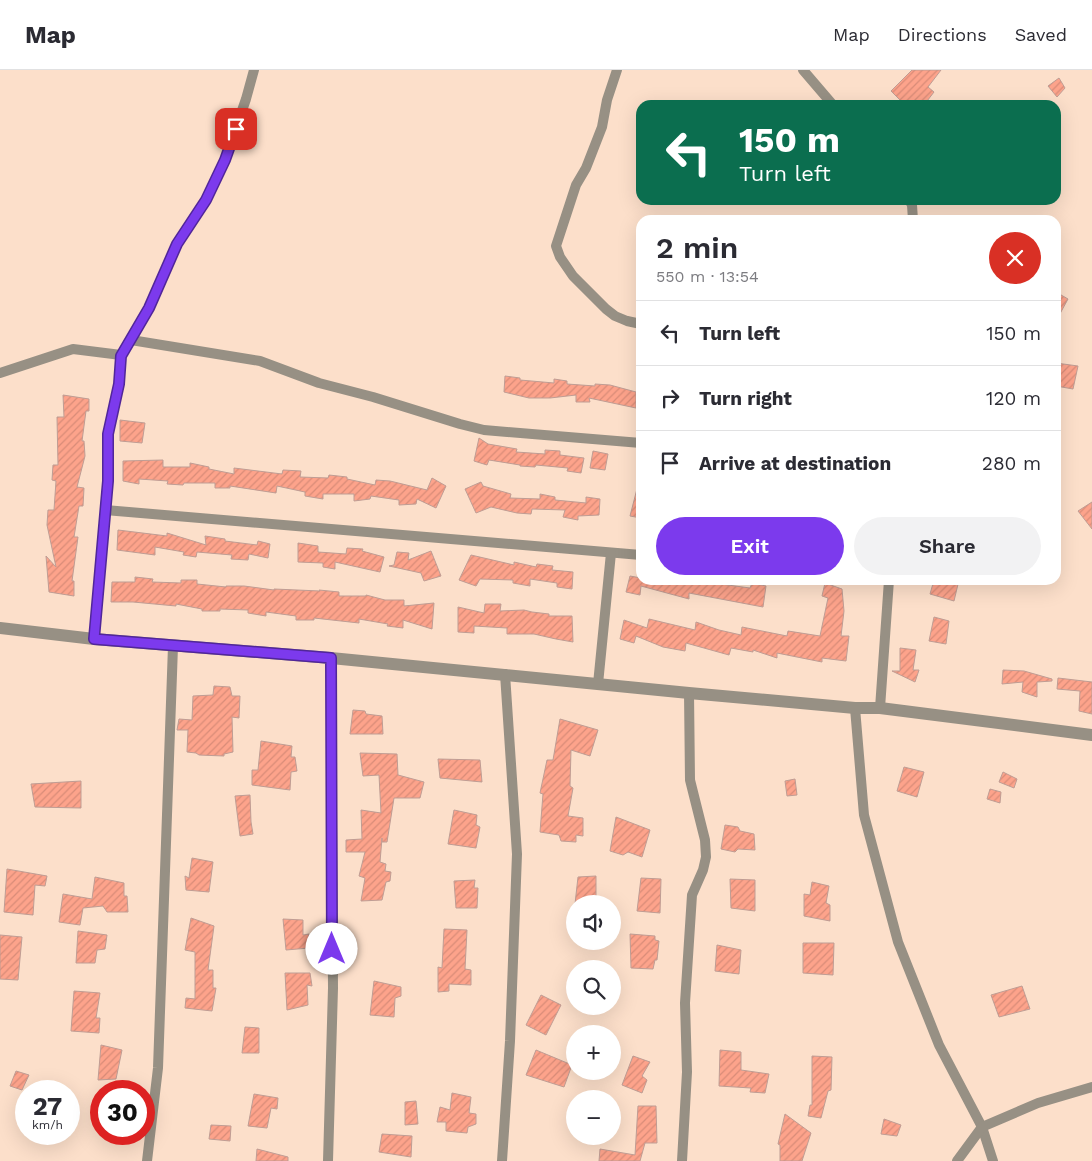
<!DOCTYPE html>
<html lang="en">
<head>
<meta charset="utf-8">
<style>
	:root { --surface:#fff; --page:#f2f2f3; --text:#2b2b33; --muted:#7c7c81; --line:#e1e1e2; --accent:#7c3aed }
	body { margin:0; font-family:"Work Sans",sans-serif; background:var(--page); color:var(--text); height:100vh; display:flex; flex-direction:column; font-size:19px; white-space:nowrap }
	* { box-sizing:border-box; margin:0 }
	p { font-size:16px; color:var(--muted) }
	.icon { flex:none; width:28px; height:28px; fill:none; stroke:currentColor; stroke-width:2; stroke-linecap:round; stroke-linejoin:round }
	.map { position:relative; flex:1; overflow:hidden }
	.details { position:absolute; left:636px; top:145px; width:425px; height:370px; display:flex; flex-direction:column; background:var(--surface); border-radius:15px; box-shadow:0 5px 20px #0002 }
	.details>* { flex:none }
	.guide { position:absolute; left:636px; top:30px; width:425px; height:105px; border-radius:15px; box-shadow:0 5px 20px #0002; background:#0b6e4f; color:#fff; overflow:hidden }
	.controls { position:absolute; left:566px; top:825px; display:grid; gap:10px }
	.controls a { display:grid; place-items:center; width:55px; height:55px; border-radius:50%; background:var(--surface); box-shadow:0 5px 20px #0002; font-size:25px }
	.speed { position:absolute; left:15px; top:1010px; display:flex; gap:10px; font-size:25px; font-weight:700; text-align:center }
	.speed>* { display:grid; place-content:center; width:65px; height:65px; border-radius:50%; background:var(--surface); box-shadow:0 5px 20px #0002; line-height:1 }
	.speed small { font-size:12px; font-weight:400 }
	.speed .limit { border:8px solid #d22; background:#fff; color:#111 }
	.pin { position:absolute; display:grid; place-items:center; width:42px; height:42px; color:#fff; margin:-21px; border-radius:10px; box-shadow:0 2px 8px #0006 }
	.me { position:absolute; width:55px; margin:-28px; rotate:0deg; stroke-linejoin:round; filter:drop-shadow(0 0 4px #0008) }
	.turn { display:flex; align-items:center; gap:18px; height:105px; padding:0 20px; font-size:22px }
	.turn .icon { width:65px; height:65px; stroke-width:2.5 }
	.turn b { display:block; font-size:35px; line-height:42px }
	.round { display:grid; place-items:center; flex:none; width:52px; height:52px; border-radius:26px; background:var(--page) }
	.summary { display:flex; align-items:center; justify-content:space-between; height:85px; padding:0 20px }
	h1 { font-size:30px; font-weight:600; line-height:38px }
	.primary-button { display:flex; gap:10px; margin-top:auto; padding:10px 20px }
	.primary-button a { flex:1; height:58px; border-radius:30px; background:var(--accent); color:#fff; font-size:20px; font-weight:600; line-height:58px; text-align:center }
	.primary-button a+a { background:var(--page); color:var(--text) }
	ul { padding:0; list-style:none }
	li { display:flex; align-items:center; gap:15px; height:65px; padding:0 20px; border-top:1px solid var(--line) }
	li div { flex:1 }
	li b { display:block; font-size:19px }
	li em { font-style:normal }
	header { display:flex; align-items:center; gap:30px; box-sizing:border-box; height:70px; padding:0 25px; background:var(--surface); border-bottom:1px solid var(--line) }
	header strong { font-size:24px }
	nav { display:flex; gap:28px; margin-inline-start:auto; font-size:18px }
	.map>svg:first-child { display:block }
	.building { fill:url(#building-hatch); stroke:#bf9d94 }
	.lines { fill:none; stroke-linecap:round; stroke-linejoin:round }
	.minor { stroke:#979084; stroke-width:10 }
	.tertiary { stroke:#979084; stroke-width:12 }
	.route-casing { stroke:#51269a; stroke-width:12 }
	.route { stroke:#7c3aed; stroke-width:9 }
</style>
</head>
<body>
<header>
<strong>Map</strong>
<nav><a>Map</a><a>Directions</a><a>Saved</a></nav>
</header>
<div class="map">
<svg width="1092" height="1091" viewBox="0 0 1092 1091">
	<defs>
		<pattern id="building-hatch" width="6" height="6" patternUnits="userSpaceOnUse" patternTransform="scale(1.25)"><rect width="6" height="6" fill="#fda38b"/><path d="M-1 1l2-2M0 6l6-6M5 7l2-2" fill="none" stroke="#d98c78"/></pattern>
	</defs>
	<rect width="100%" height="100%" fill="#fcdfca"/>
	<!-- building -->
	<g class="building">
		<path d="M912,0H941L928,17L934,22L924,35H905L891,21Z"/>
		<path d="M1059,8L1065,18L1057,27L1048,16Z"/>
		<path d="M1056,222L1068,229L1056,251Z"/>
		<path d="M1056,293L1078,296L1073,319L1056,316Z"/>
		<path d="M505,306L520,308V310L554,313V309L567,311V314L595,316V314L610,315L636,322V338L589,328L590,332H576V325L550,328H529L504,322Z"/>
		<path d="M63,325L89,329V341H86L82,371H84L85,386L77,417L84,418L83,436H79L74,467H78L72,511H74V526L49,522L46,486L56,497L47,455L48,440H54L56,411L52,410L53,395H58L57,347H64Z"/>
		<path d="M120,350L145,353L142,373L120,371Z"/>
		<path d="M479,368L488,374L517,379L516,382L545,384V380L560,381V385L584,388L581,403L567,401L568,398L536,395L535,397L520,396V395L489,390L487,395L474,391Z"/>
		<path d="M593,381L608,384L605,400L590,398Z"/>
		<path d="M163,390V397H190V393L209,397V399L234,404V398L282,404L283,400L301,401L300,407L328,408L329,405L347,407V409L375,415L376,410L390,411L427,420L432,408L446,416L436,438L417,429L416,434L399,435V430L371,426L370,429L354,431V424H323V429L305,426V422L277,416L276,423L230,416V418H215V413H184L183,415L167,414L168,411L139,409V414L123,411V391Z"/>
		<path d="M481,412L483,416L511,424L510,428L540,429V424L555,427V430L586,433V427L600,429L599,445L578,446V450L563,447L565,440L532,439L531,444L517,443L491,437L476,443L465,419Z"/>
		<path d="M638,415L641,416V448L630,446Z"/>
		<path d="M1092,432V459L1078,441Z"/>
		<path d="M118,460L167,466V463L206,475L205,466L225,469V471L257,475L258,471L270,474L268,488L249,484L248,490L231,489L232,485L197,482L196,487L183,485L184,482L155,477V485L117,480Z"/>
		<path d="M298,473L318,476V482L346,484L347,478L363,479L362,481L384,487L380,502L335,492V499L323,497V493L298,492Z"/>
		<path d="M431,481L441,506L424,511L421,503L389,496L394,495L397,482L409,483L408,490Z"/>
		<path d="M471,485L514,495V492L536,497L537,494L553,496L552,500L573,502L572,519L557,517V513L530,509V516L513,513V510L480,509L476,516L459,510Z"/>
		<path d="M630,506L641,508V510H669L697,514L698,510H707L713,511V513L750,518L752,513L766,516L763,537L689,523V529L641,516L640,525L626,522Z"/>
		<path d="M135,507L153,509L152,512L181,513V510H197V514L226,517V516H244L274,520V519L320,521L319,520L339,522V526H366V525L385,530H404V536L434,533L432,559L403,550V558L387,556L388,554L359,549V553L314,548V550H296V546L266,542V546L248,543V540L220,539V541H202V539L176,534V536L133,532H111L112,512H135Z"/>
		<path d="M934,510H959L954,531L930,524Z"/>
		<path d="M825,513L842,519L844,541L841,566H849L846,591L822,588V592L777,583V588L753,580V582L731,578L729,585L686,573L685,581L663,577L636,566L634,573L620,569L624,550L647,558L649,549L695,560L696,552L719,560L741,565L742,557L787,566L788,561L820,566L828,528L822,526Z"/>
		<path d="M485,534H501L500,541L524,540L532,542L549,544V546H572L573,572L556,569L534,564H507V558L474,556V563L458,562V537L484,543Z"/>
		<path d="M934,547L949,551L946,574L929,571Z"/>
		<path d="M900,578L916,580L913,600H919L915,612L892,601H900Z"/>
		<path d="M1003,600L1024,601L1052,609V611L1037,612V627L1022,622L1023,612L1002,614Z"/>
		<path d="M1058,608L1092,612V644L1079,641L1080,621L1057,619Z"/>
		<path d="M214,616L230,617L232,626H240L239,648L232,647L233,682L224,684V686L199,685L196,683L187,682L188,660H177L179,649L192,650L193,626L213,625Z"/>
		<path d="M353,640L365,641L366,644L382,646L383,664H350Z"/>
		<path d="M560,649L598,660L590,686L571,680L570,716L573,718L568,746L583,748V766L576,765V772L561,771L559,765L540,762L543,724L540,723L547,690H553Z"/>
		<path d="M261,671L292,676L291,687H295L297,701L291,702L290,720L252,715V700H258Z"/>
		<path d="M360,683L397,684L398,705L424,712L420,728H394L387,772H382V768L380,792L386,794L385,801L391,802L390,811L386,812L382,830L361,831L365,808L359,806L365,782H346V770L362,769L361,740L381,743L379,705L363,706Z"/>
		<path d="M438,689L480,690L482,712L440,708Z"/>
		<path d="M904,697L924,702L917,727L897,721Z"/>
		<path d="M1003,702L1017,709L1014,718L999,712Z"/>
		<path d="M795,709L797,725L787,726L785,711Z"/>
		<path d="M81,711V738L35,737L31,714Z"/>
		<path d="M990,719L1001,722L1000,733L987,729Z"/>
		<path d="M250,725L251,752L253,764L240,766L235,726Z"/>
		<path d="M454,740L477,745L476,755L480,757L476,778L448,774Z"/>
		<path d="M616,747L650,760L642,787L628,782L623,785L610,781Z"/>
		<path d="M725,755L738,757L740,761L754,764L755,780L738,779L735,782L721,779Z"/>
		<path d="M192,788L213,792L209,822L186,820L185,806L189,808Z"/>
		<path d="M7,799L47,806L45,816L35,815L33,845L4,842Z"/>
		<path d="M596,806V834H575L578,807Z"/>
		<path d="M95,807L124,813V826H127L128,842H107L103,836L83,838L80,855L59,852L63,824L92,829Z"/>
		<path d="M641,808L661,809L660,843L637,841Z"/>
		<path d="M730,809L755,810V841L731,838Z"/>
		<path d="M475,810L474,818H478L477,838H456L454,811Z"/>
		<path d="M812,812L829,816L826,833L830,835V851L804,846V824L810,825Z"/>
		<path d="M191,848L214,856L208,900H213V918H216L212,941L185,938L186,928L195,929V882L185,880Z"/>
		<path d="M283,849L303,850V865L309,864V878L286,880Z"/>
		<path d="M444,859L467,860L465,899L471,900V915L449,914V921L438,922V897L442,898Z"/>
		<path d="M78,861L107,865L105,879L97,880L95,893H76Z"/>
		<path d="M630,864L655,866V870L659,871L657,890H655L653,899L631,898Z"/>
		<path d="M0,865L22,867L18,910L0,909Z"/>
		<path d="M803,873H834L833,905L803,903Z"/>
		<path d="M717,875L741,880L739,904L715,901Z"/>
		<path d="M285,903H310L312,916L307,915L308,935L287,940Z"/>
		<path d="M374,911L401,917V926L395,928L394,947L370,945Z"/>
		<path d="M1022,916L1030,939L999,947L991,925Z"/>
		<path d="M74,921L100,923L96,948H100L99,963L71,961Z"/>
		<path d="M541,925L561,935L546,965L526,955Z"/>
		<path d="M245,957L259,958V983H242Z"/>
		<path d="M101,975L122,980L116,1009L98,1010Z"/>
		<path d="M536,980L572,995L564,1017L526,1005Z"/>
		<path d="M720,980L741,982V1000L769,1004L765,1023L750,1022L751,1018L719,1016Z"/>
		<path d="M633,986L650,992L642,1006L647,1010L642,1023L622,1015Z"/>
		<path d="M812,986L832,987L831,1020L828,1021L821,1048L808,1046L810,1035H812Z"/>
		<path d="M16,1001L29,1005L22,1020L10,1016Z"/>
		<path d="M452,1023L471,1027L469,1043L476,1044V1054L468,1057L467,1063L446,1061V1052H437L440,1037L450,1040Z"/>
		<path d="M254,1024L278,1028L277,1039L271,1038L267,1058L248,1056Z"/>
		<path d="M416,1031L418,1054L405,1055V1032Z"/>
		<path d="M638,1036H656L657,1073H645L640,1091H599L600,1079L635,1085Z"/>
		<path d="M785,1044L811,1063L802,1091H780V1075L778,1074Z"/>
		<path d="M884,1049L901,1055L897,1066L881,1064Z"/>
		<path d="M211,1055L231,1056L230,1071L209,1069Z"/>
		<path d="M382,1064L412,1066L411,1087L379,1082Z"/>
		<path d="M257,1079L288,1087V1091H256Z"/>
	</g>
	<g class="lines">
		<!-- minor -->
		<g class="minor">
			<path d="M617,0L607,30L602,57L586,98L576,115L556,176L560,187L573,206L606,239L615,246L627,251L641,254"/>
			<path d="M803,0L833,35"/>
			<path d="M909,130L912,135L913,150"/>
			<path d="M131,270L260,291L319,313L373,327L460,354L484,360L641,373"/>
			<path d="M0,303L73,279L121,285"/>
			<path d="M105,440L641,485"/>
			<path d="M94,569L109,396L108,364L119,314L121,285L149,238L177,174L206,130L225,90L246,29L254,0"/>
			<path d="M598,614L611,483"/>
			<path d="M855,638L864,745L898,872L939,975L982,1057L993,1091"/>
			<path d="M880,638L889,510"/>
			<path d="M147,1091L158,998L173,576"/>
			<path d="M328,1091L333,918L331,588"/>
			<path d="M502,1091L510,971L517,784L505,604"/>
			<path d="M682,1091L687,1002L685,933L692,825L703,800L706,787L705,770L690,710L689,623"/>
			<path d="M957,1091L982,1057L1038,1033L1092,1017"/>
		</g>
		<!-- tertiary -->
		<path class="tertiary" d="M0,558L94,569L331,588L689,623L855,638H880L1092,665"/>
	</g>
	<g class="lines">
		<defs>
			<path id="route" d="M236,59L225,90L206,130L177,174L149,238L121,286L119,314L108,364V411L94,569L331,588L332,879"/>
		</defs>
		<!-- route casing -->
		<use href="#route" class="route-casing"/>
		<!-- route -->
		<use href="#route" class="route"/>
	</g>
</svg>
<div class="controls">
<a><svg class="icon" aria-label="sound" viewBox="0 0 24 24"><path d="M4 9h4l5-4v14l-5-4H4zM17 9q2 3 0 6"/></svg></a>
<a><svg class="icon" aria-label="search" viewBox="0 0 24 24"><circle cx="10" cy="10" r="6"/><path d="M15 15l6 6"/></svg></a>
<a>+</a>
<a>−</a>
</div>
<div class="speed"><div>27<small>km/h</small></div><div class="limit">30</div></div>
<div class="pin" style="left:236px;top:59px;background:#d93025"><svg class="icon" aria-label="arrive" viewBox="0 0 24 24"><path d="M6 21V4h12l-3 4 3 4H6"/></svg></div>
<svg class="me" style="left:332px;top:879px" viewBox="-20 -20 40 40"><circle r="19" fill="#fff"/><path d="M0-13L10 11 0 6-10 11z" fill="#7c3aed"/></svg>
<div class="guide">
<div class="turn"><svg class="icon" aria-label="left" viewBox="0 0 24 24"><path d="M17 20v-9H6M10 6l-5 5 5 5"/></svg><div><b>150 m</b>Turn left</div></div>
</div>
<section class="details">
<div class="summary"><div><h1>2 min</h1><p>550 m · 13:54</p></div><a class="round" style="background:#d93025;color:#fff"><svg class="icon" aria-label="close" viewBox="0 0 24 24"><path d="M6 6l12 12M18 6L6 18"/></svg></a></div>
<ul>
<li><svg class="icon" aria-label="left" viewBox="0 0 24 24"><path d="M17 20v-9H6M10 6l-5 5 5 5"/></svg><div><b>Turn left</b></div><em>150 m</em></li>
<li><svg class="icon" aria-label="right" viewBox="0 0 24 24"><path d="M7 20v-9h11M14 6l5 5-5 5"/></svg><div><b>Turn right</b></div><em>120 m</em></li>
<li><svg class="icon" aria-label="arrive" viewBox="0 0 24 24"><path d="M6 21V4h12l-3 4 3 4H6"/></svg><div><b>Arrive at destination</b></div><em>280 m</em></li>
</ul>
<div class="primary-button"><a>Exit</a><a>Share</a></div>
</section>
</div>
</body>
</html>
